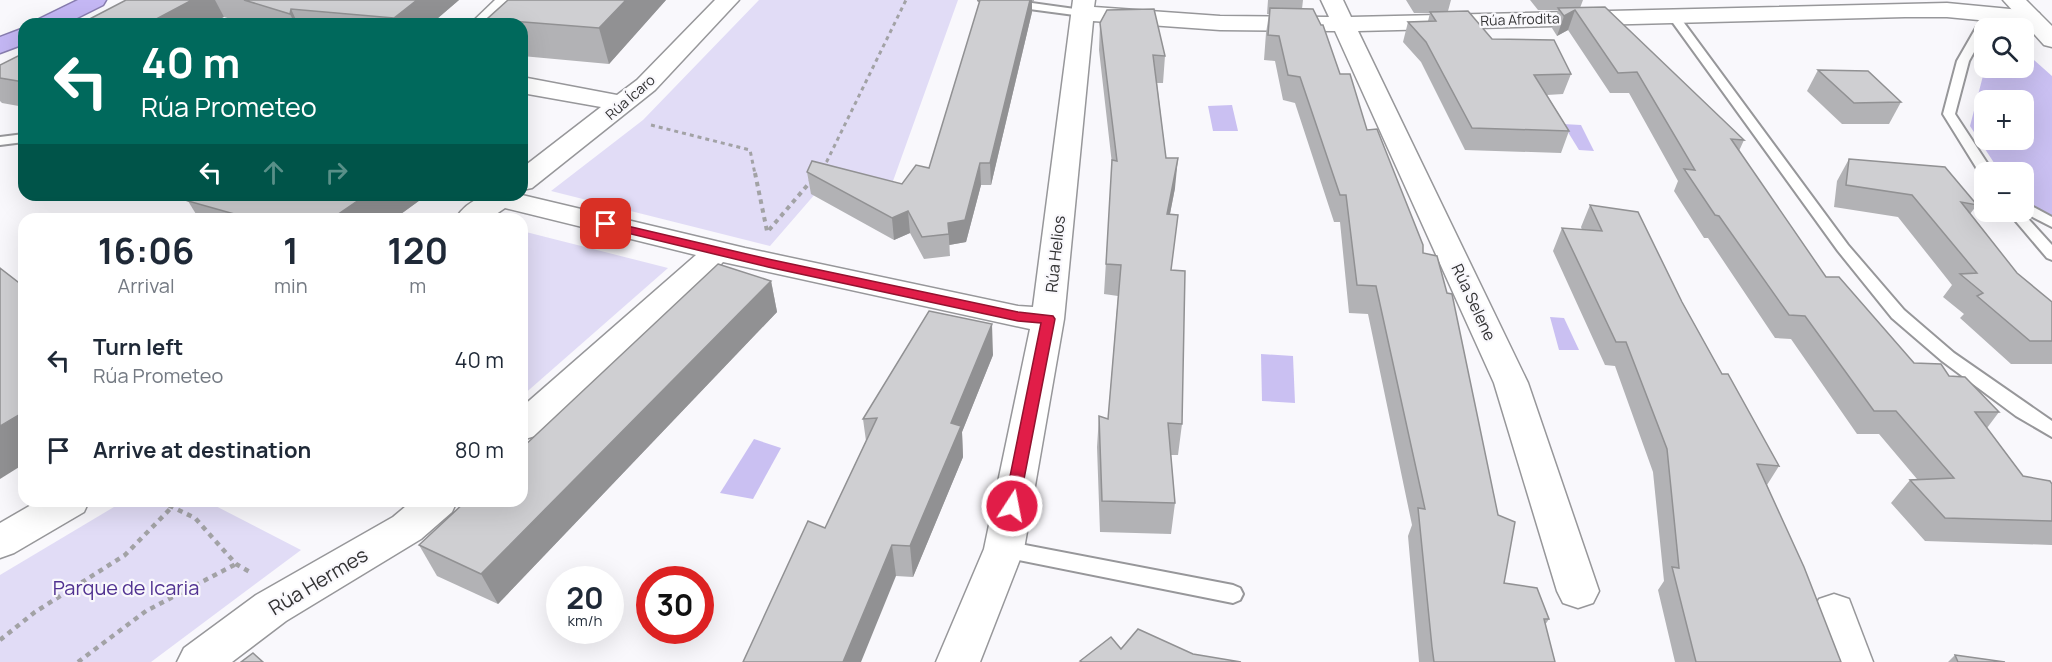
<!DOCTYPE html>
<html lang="en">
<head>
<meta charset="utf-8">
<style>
	:root { --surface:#fff; --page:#f6f6f7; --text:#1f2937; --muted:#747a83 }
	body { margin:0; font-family:Manrope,sans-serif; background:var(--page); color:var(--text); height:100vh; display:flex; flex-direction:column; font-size:22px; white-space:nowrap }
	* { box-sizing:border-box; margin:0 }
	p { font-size:20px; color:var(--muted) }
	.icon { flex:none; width:33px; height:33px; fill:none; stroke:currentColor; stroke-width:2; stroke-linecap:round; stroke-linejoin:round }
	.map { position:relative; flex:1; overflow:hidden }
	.side { position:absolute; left:18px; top:213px; width:510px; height:294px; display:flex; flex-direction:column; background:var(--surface); border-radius:18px; box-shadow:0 6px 24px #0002 }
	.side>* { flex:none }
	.top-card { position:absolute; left:18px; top:18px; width:510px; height:183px; border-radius:18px; box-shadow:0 6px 24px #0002; background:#00695c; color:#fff; overflow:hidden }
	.buttons { position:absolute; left:1974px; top:18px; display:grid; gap:12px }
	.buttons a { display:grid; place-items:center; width:60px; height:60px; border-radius:12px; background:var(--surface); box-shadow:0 6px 24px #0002; font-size:30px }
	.speed { position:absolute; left:546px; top:566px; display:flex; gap:12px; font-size:30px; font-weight:700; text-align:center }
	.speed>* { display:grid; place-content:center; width:78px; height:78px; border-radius:50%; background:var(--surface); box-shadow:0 6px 24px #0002; line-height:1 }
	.speed small { font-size:15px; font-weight:400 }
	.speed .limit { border:9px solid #d22; background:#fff; color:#111 }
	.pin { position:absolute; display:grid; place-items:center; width:51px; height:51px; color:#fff; margin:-26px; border-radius:12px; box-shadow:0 3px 9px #0006 }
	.me { position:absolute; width:66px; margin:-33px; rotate:11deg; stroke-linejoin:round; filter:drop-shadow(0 0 4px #0008) }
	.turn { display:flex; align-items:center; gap:21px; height:126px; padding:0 24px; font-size:27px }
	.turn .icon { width:78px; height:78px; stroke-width:2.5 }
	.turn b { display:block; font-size:42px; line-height:51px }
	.lanes { display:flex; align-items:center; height:57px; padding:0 24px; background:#0003; justify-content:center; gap:30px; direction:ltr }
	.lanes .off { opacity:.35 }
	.eta { display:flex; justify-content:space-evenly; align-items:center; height:102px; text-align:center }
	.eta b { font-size:36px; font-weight:700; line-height:42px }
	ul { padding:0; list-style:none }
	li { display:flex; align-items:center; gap:18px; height:90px; padding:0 24px }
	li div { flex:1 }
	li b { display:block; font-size:22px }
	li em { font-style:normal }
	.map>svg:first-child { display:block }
	.green { fill:#e1dcf6 }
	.forest { fill:#cac0f2; fill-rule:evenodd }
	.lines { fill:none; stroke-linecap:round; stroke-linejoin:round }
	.service-casing { stroke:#97979a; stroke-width:4 }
	.minor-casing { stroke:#97979a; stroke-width:3 }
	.tertiary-casing { stroke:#97979a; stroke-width:3 }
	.trunk-casing { stroke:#887daf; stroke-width:3 }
	.path-far2 { stroke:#a2a2a5; stroke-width:3; stroke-dasharray:4 4; stroke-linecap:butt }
	.path-far1 { stroke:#a2a2a5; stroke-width:4; stroke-dasharray:4.5 4.5; stroke-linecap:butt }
	.path { stroke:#a2a2a5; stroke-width:4.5; stroke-dasharray:5 5; stroke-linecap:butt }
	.service { fill:#fff; fill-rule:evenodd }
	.minor { fill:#fff; fill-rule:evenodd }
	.tertiary { fill:#fff; fill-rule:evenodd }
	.trunk { fill:#c4b7f4; fill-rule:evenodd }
	.wall { fill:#b2b2b5 }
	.shaded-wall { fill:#919193 }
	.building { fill:#cfcfd2; stroke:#919193; stroke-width:1.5 }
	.route { fill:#e11d48; stroke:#92132f; stroke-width:1.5 }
	.labels { text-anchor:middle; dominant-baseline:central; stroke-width:4.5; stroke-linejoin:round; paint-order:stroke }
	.far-street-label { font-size:14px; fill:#323233; stroke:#f9f8fc }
	.street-label { font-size:16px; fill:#323233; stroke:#f9f8fc }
	.near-street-label { font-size:20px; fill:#323233; stroke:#f9f8fc }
	.near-park-label { font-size:20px; fill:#513291; stroke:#f9f8fc }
</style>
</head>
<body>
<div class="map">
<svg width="2052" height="662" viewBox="0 0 2052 662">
	<rect width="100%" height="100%" fill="#f9f8fc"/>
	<!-- green -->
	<g class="green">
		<path d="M759,0H958L893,181L835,171L770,246L551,191L643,120Z"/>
		<path d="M522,231L668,268L522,396Z"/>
		<path d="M124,501H206L301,550L151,662H0V575Z"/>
	</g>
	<!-- forest -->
	<g class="forest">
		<path d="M2024,51L2052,76V216L2024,203V172H2000L1970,126L1985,68H2024ZM1984,100H2024V140H1984Z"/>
		<path d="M1232,105L1238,131H1213L1208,106Z"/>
		<path d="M1563,124L1581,125L1594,151L1579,150Z"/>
		<path d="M1550,317L1564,318L1579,350H1559Z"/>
		<path d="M1261,354L1293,356L1295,403L1262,401Z"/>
		<path d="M754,439L781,448L753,499L720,493Z"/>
	</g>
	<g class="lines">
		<defs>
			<g id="service">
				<path d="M979,0H1010L1082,10L1088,13L1082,16L985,3Z"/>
				<path d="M1672,11L1676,12L1848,245L1904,310L1954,353L2052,421V437L2016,416L1942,361L1892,318L1838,251L1668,16V12Z"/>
				<path d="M1990,11L1996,14L1987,28H1984V34L1969,61L1955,114L1993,172H1984V176L1979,172L1943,114L1957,61L1984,14Z"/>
				<path d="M24,134V142L0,145V137Z"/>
				<path d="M2024,202L2052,217V227L2023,212Z"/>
				<path d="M2008,212H2022L2052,245V260L2047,258Z"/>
				<path d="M1004,541L1233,585L1240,588L1243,594L1240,600L1233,603L1004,557L997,555L994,549L997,543Z"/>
			</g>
			<g id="minor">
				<path d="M495,0H519L495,24H470Z"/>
				<path d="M715,0H739L655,90L532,188L522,190V168L601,107L522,93V77L617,95L637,80Z"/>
				<path d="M1073,0H1095L1094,7L1220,16L1329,17L1321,0H1343L1351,17L1947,3L2031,11L2039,13L2042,18L2039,23L2031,25L1947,17H1905L1358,31L1528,383L1599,591L1593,603L1578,608L1563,603L1557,591L1494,383L1335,31L1220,30L1093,21L1064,319L1024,549L980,662H936L984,549L1030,329L723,262L700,287L535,436L522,440V407L696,255L505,208L489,219H455C474,191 494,196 522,195L745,248L1018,306L1033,307Z"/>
				<path d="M38,501H89L84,512L14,553L0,558V523Z"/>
				<path d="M412,501H457L452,512L421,539L286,621L232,662H177L184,648L256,595L393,517Z"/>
				<path d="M1834,594L1849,599L1873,662H1829L1813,612L1819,599Z"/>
			</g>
			<path id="tertiary" d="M2003,0H2026L2052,26V47L2044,45Z"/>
			<g id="trunk">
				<path d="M78,0H106L103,5L65,24H35L39,19Z"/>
				<path d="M24,28V44L0,53V37Z"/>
			</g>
		</defs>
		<!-- service casing -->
		<use href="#service" class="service-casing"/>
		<!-- minor casing -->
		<use href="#minor" class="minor-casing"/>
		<!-- tertiary casing -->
		<use href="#tertiary" class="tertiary-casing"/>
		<!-- trunk casing -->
		<use href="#trunk" class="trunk-casing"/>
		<!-- path-far2 -->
		<g class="path-far2">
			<path d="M651,125L750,150L755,174"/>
			<path d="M821,168L827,161L906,0"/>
		</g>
		<!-- path-far1 -->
		<g class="path-far1">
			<path d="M755,173L767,231"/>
			<path d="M769,230L811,181"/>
		</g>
		<!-- path -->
		<g class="path">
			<path d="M160,501L195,518L236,564L250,572"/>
			<path d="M0,640L35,612L125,555L172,507"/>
			<path d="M78,662L146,611L236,564"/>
		</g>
		<!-- service -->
		<use href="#service" class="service"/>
		<!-- minor -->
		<use href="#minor" class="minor"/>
		<!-- tertiary -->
		<use href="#tertiary" class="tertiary"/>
		<!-- trunk -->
		<use href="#trunk" class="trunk"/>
	</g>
	<!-- wall -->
	<g class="wall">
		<path d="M126,0H459L431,24H248L224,17Z"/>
		<path d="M666,0L609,64L522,56V24H488L487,19Z"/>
		<path d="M980,0H1034V1H1032V12L991,185H981L966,242L949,245L950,256L924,259L910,233L894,240L811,194L807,172L902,184L929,168Z"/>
		<path d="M1268,0H1303L1302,9L1340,74L1367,130L1423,253L1504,583L1549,619L1545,625L1555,662H1419L1408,536L1412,525L1368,314L1349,313L1340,222H1334L1295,103L1283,100L1275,61L1264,60L1266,33L1269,14H1267Z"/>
		<path d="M1406,0H1451L1448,11L1492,39L1571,74L1563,94L1547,95L1569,131L1561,153L1465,150L1421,62L1403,42L1408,22L1428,21L1430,13H1414Z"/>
		<path d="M1530,0H1583L1580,8L1744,140L1739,151L1826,277L1914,363L1949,376L1999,412L1987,428L2023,476L2052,484V545L1925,541L1891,503L1910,480L1917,479L1879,434H1857L1791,339L1775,338L1708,238H1704L1674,191L1678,181L1629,93H1610L1568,30L1557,36L1552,28L1558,10H1538Z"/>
		<path d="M1100,23L1165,56L1163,83H1157L1166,158L1175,188L1170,214L1171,270L1182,424L1178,455H1171L1175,503L1171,534L1100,532L1097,447L1099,416L1108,419L1118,296L1104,294L1112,164L1099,50Z"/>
		<path d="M24,53V107L2,103L0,101V65Z"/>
		<path d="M1818,70L1901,102L1889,124H1842L1807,91Z"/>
		<path d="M1849,159L1977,205L1970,214L2017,273L2052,302V364H2011L1960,318L1964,314L1943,297L1952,285L1898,217L1834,207L1837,181Z"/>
		<path d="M427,195L394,219H199L188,201Z"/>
		<path d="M1590,205L1682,302L1722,374L1779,466L1767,485L1841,662H1675L1658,590L1664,581L1653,472L1615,366L1605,365L1553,251L1562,228L1582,230L1581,227Z"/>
		<path d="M771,281L777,312L498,604L437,576L419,545Z"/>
		<path d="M993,355L962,432L963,457L913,577L896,576L825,528L866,441L863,419Z"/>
		<path d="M1955,655L2005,662H1948Z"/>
	</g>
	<!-- shaded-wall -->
	<g class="shaded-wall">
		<path d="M192,0H215L224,17L211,24H147Z"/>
		<path d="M417,0H459L431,24H396L394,18Z"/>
		<path d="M626,0H666L609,64L599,28Z"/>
		<path d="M1030,0H1032V12L991,185L990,163Z"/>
		<path d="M291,9L298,24H295L290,14Z"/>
		<path d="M1575,10L1568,30L1557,36L1564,16Z"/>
		<path d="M522,110L526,123L522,126Z"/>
		<path d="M1178,158L1175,188L1164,244L1167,214Z"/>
		<path d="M980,163L981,185L966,242L949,245L950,256L948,223Z"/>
		<path d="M366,195H427L394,219H331Z"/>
		<path d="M908,211L910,233L894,240L892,218Z"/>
		<path d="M771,281L777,312L498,604L481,574Z"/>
		<path d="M992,324L993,355L962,432L963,457L913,577L910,546L951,423Z"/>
		<path d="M24,412V464L0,479V426Z"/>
		<path d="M892,545L896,576L861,662H843Z"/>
	</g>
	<!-- building -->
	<g class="building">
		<path d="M126,0H192L147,24H80Z"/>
		<path d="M244,0H417L394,18L291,9L290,14Z"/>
		<path d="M508,0H626L599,28L487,19Z"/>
		<path d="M980,0H1030L990,163H980L965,220L948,223L949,234L922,237L908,211L892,218L807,172L812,161L902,184L916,165L929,168Z"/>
		<path d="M1605,7L1744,140L1731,139L1826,277H1839L1914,363L1941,364L1949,376L1965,377L1999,412H1975L2023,476L2050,481L2052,484V521L1945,518L1910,480L1954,478L1896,411H1874L1805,316L1789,315L1719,216L1715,215L1684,169L1695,170L1637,72L1618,73L1575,10L1564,16L1558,8Z"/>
		<path d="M1270,8L1313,9L1321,25H1323L1340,74H1350L1367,130L1377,129L1423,245V253L1437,256L1447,293L1452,294L1498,515L1515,522L1504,583L1537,588L1549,619H1544L1555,662H1434L1432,647L1418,508L1425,509L1376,286L1357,285L1346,195H1340L1300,77L1288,75L1279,36L1268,35Z"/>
		<path d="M1154,9L1165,56L1153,55L1166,158H1178L1167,214L1178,215L1171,270L1185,271L1182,424L1168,423L1175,503L1102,501L1099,416L1108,419L1121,265L1106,264L1112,160L1117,161L1100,23L1107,10Z"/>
		<path d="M1468,11L1492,39L1554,40L1571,74L1534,75L1569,131L1472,128L1426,42L1408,22L1436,21L1430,12Z"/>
		<path d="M24,53V82L0,78V65Z"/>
		<path d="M1818,70L1868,71L1901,102L1854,103Z"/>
		<path d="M1849,159L1945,167L1977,205L1961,202L2017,273L2052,302V341H2030L1977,296L1983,293L1960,274L1977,273L1912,195L1846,185Z"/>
		<path d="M197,195H366L331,219H252L188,201Z"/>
		<path d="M1590,205L1638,212L1682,302L1722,374H1728L1779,466L1757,464L1804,567L1841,662H1696L1672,567L1679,568L1667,449L1626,342H1616L1562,228L1602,231Z"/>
		<path d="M718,264L771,281L481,574L419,545L466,501H522V448Z"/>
		<path d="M0,268L22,285L24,284V412L0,426Z"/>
		<path d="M929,311L992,324L951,423L961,426L910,546L892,545L843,662H743L808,521L825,528L877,418L863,419Z"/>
		<path d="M1138,629L1193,654L1241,662H1082L1080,661L1111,637L1121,649Z"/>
		<path d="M253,653L263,662H241Z"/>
		<path d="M1955,655L2005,662H1958Z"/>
	</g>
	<!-- route -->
	<path class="route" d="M606,221L768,259L1018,312L1053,316L1055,319L1018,510L1012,512L1007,510L1004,506L1041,323L1018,321L768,267L602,227V222Z"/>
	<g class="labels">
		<!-- far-street labels -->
		<g class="far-street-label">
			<text transform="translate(1520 19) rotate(-2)">Rúa Afrodita</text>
			<text transform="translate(630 97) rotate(-41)">Rúa Ícaro</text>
		</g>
		<!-- street labels -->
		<g class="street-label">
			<text transform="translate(1055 254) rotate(-84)">Rúa Helios</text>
			<text transform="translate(1474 302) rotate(65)">Rúa Selene</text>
		</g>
		<!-- near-street labels -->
		<g class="near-street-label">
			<text transform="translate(318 581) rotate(-31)">Rúa Hermes</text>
		</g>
		<!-- near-park labels -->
		<g class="near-park-label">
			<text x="126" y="587">Parque de Icaria</text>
		</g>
	</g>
</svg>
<div class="buttons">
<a><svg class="icon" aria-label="search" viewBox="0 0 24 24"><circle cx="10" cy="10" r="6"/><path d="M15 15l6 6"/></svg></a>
<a>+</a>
<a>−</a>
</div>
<div class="speed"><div>20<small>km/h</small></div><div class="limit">30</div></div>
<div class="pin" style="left:606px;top:224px;background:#d93025"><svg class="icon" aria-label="arrive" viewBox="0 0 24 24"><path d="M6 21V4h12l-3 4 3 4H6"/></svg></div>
<svg class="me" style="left:1012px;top:506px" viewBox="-20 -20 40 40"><circle r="17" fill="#e11d48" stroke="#fff" stroke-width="3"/><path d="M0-11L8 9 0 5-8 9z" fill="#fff"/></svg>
<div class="top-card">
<div class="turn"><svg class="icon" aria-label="left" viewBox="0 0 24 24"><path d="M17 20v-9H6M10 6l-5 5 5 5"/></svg><div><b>40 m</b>Rúa Prometeo</div></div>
<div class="lanes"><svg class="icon" aria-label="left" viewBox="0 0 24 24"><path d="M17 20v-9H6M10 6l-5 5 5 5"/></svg><svg class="icon off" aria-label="ahead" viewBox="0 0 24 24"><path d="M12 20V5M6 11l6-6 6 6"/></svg><svg class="icon off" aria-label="right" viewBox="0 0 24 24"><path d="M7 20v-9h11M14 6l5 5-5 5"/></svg></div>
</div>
<section class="side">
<div class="eta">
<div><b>16:06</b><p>Arrival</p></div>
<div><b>1</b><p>min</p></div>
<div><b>120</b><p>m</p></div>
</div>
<ul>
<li><svg class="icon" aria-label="left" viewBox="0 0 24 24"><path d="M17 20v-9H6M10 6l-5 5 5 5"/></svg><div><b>Turn left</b><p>Rúa Prometeo</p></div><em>40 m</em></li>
<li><svg class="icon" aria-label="arrive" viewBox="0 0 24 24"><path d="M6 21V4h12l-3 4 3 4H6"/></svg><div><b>Arrive at destination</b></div><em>80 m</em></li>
</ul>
</section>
</div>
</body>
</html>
